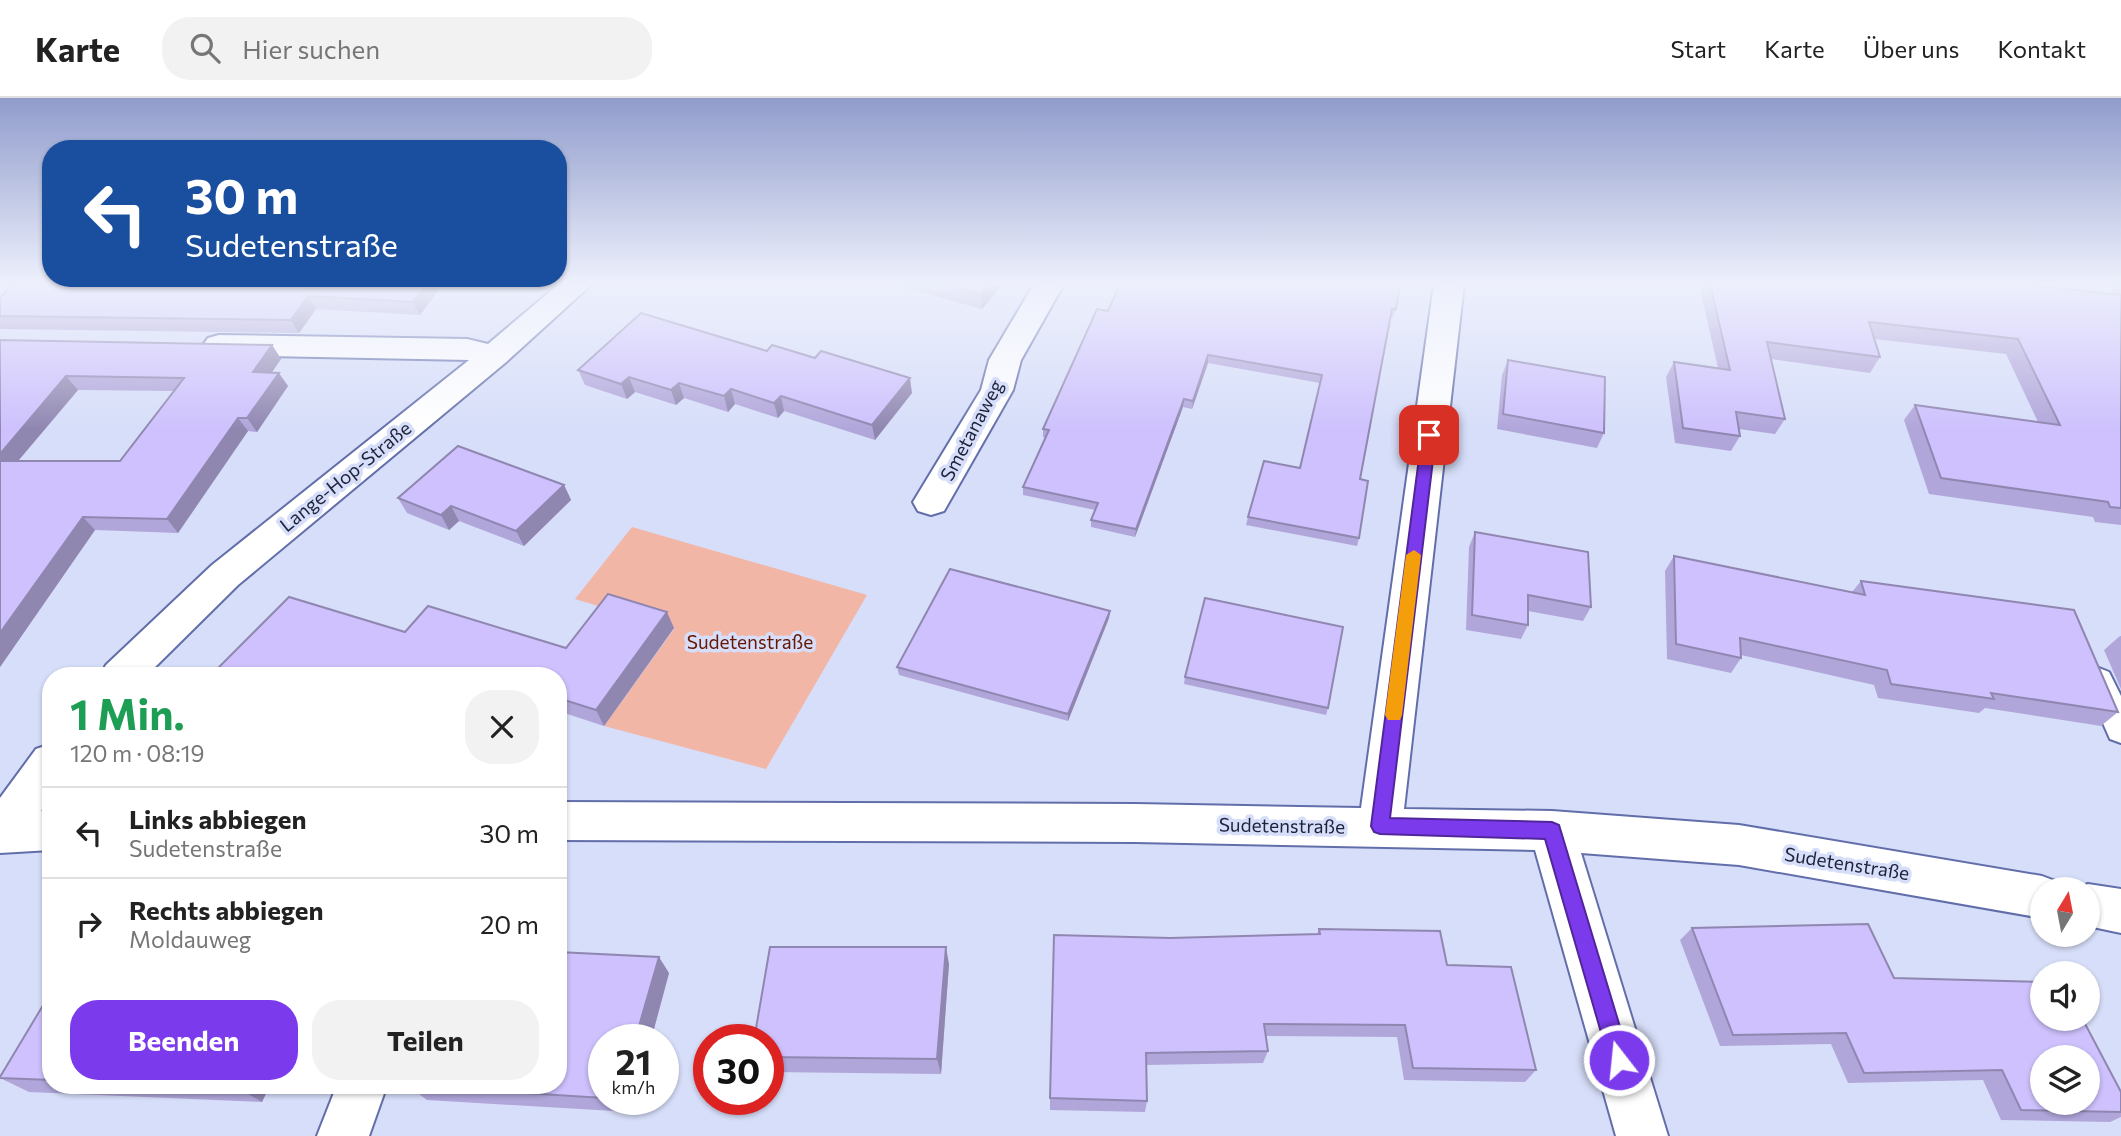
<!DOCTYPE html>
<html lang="de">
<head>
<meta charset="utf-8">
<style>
	:root { --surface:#fff; --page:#f2f2f2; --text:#222; --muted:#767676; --line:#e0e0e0; --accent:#7c3aed }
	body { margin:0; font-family:Commissioner,sans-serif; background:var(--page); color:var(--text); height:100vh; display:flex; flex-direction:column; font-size:26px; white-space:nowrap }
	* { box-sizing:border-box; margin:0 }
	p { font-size:23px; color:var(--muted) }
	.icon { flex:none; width:38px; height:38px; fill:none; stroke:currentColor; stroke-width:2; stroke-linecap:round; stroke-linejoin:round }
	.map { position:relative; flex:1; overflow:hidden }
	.side { position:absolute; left:42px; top:569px; width:525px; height:427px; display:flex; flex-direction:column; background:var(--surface); border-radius:28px; box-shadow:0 2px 5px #0004 }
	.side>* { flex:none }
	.hud { position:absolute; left:42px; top:42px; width:525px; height:147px; border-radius:28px; box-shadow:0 2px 5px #0004; background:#1a4fa0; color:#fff; overflow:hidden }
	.needle { width:46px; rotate:10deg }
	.controls { position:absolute; left:2030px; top:779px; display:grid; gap:14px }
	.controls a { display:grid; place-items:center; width:70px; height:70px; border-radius:50%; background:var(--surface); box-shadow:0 2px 5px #0004; font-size:35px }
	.speed { position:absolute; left:588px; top:926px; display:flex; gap:14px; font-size:35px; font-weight:700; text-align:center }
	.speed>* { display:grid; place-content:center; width:91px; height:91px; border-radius:50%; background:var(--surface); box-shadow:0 2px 5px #0004; line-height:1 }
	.speed small { font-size:18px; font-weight:400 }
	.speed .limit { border:10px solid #d22; background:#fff; color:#111 }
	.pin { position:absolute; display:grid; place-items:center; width:60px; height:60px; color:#fff; margin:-30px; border-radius:14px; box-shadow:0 4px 10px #0006 }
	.me { position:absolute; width:77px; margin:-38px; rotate:344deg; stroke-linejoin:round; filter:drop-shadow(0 0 5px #0008) }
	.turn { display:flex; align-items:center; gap:24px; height:147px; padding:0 28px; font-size:32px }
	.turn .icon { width:91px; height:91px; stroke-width:2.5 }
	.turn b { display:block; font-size:49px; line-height:60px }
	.round { display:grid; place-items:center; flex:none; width:74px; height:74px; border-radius:28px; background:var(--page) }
	.summary { display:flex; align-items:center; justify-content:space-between; height:119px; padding:0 28px }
	h1 { font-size:42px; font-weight:700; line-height:52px; color:#1e9e55 }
	.primary-button { display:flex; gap:14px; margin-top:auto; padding:14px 28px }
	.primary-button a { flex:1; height:80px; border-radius:28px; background:var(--accent); color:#fff; font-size:28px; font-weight:700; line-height:80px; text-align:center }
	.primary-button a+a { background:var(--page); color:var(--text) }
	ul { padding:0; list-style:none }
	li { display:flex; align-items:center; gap:21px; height:91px; padding:0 28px; border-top:2px solid var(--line) }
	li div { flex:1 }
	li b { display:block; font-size:26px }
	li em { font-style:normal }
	header { display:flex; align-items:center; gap:42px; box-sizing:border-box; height:98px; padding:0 35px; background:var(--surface); border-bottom:2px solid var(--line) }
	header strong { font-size:33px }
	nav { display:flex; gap:38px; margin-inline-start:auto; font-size:24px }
	.search { width:490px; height:63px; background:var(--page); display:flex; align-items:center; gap:18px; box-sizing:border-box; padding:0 24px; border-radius:28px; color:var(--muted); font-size:26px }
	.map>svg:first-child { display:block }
	.green { fill:#f2b6a7 }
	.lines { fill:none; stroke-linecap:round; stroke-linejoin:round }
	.service-casing { stroke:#626eaa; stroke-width:4 }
	.minor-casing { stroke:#626eaa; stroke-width:4 }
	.service { fill:#fff; fill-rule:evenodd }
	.minor { fill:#fff; fill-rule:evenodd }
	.wall { fill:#b1a6da; fill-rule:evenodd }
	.shaded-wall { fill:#9087b1 }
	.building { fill:#cec1fd; stroke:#9087b1; stroke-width:2; fill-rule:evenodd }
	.route { fill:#7c3aed; stroke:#51269a; stroke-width:2 }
	.slow { fill:#f59e0b }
	.labels { text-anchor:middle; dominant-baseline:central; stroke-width:7; stroke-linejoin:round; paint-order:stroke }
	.street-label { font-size:19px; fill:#1e233c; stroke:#d7def9 }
	.park-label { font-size:19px; fill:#651703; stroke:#d7def9 }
</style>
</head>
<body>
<header>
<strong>Karte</strong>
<div class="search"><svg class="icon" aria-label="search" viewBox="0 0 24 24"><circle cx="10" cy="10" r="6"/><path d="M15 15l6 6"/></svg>Hier suchen</div>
<nav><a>Start</a><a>Karte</a><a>Über uns</a><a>Kontakt</a></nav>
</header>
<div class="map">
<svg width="2121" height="1038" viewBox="0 0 2121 1038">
	<rect width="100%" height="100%" fill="#d7def9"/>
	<!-- green -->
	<path class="green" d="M632,429L867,497L766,671L604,628L674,531L575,501Z"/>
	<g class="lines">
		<defs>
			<path id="service" d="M2099,570L2109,574L2121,598V645L2110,641L2084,582L2089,574Z"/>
			<g id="minor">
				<path d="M559,186H592L505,265L238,487L146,578H100L106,567L212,467L469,262L219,257L208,254L203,247L208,240L219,237L467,241L488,246Z"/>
				<path d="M1034,186H1064L1021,262L1013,292L944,413L931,417L918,413L913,404L981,292L989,262Z"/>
				<path d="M1434,186H1464L1404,711L1552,713L1739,727L2042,778L2058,784L2061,791H2042V820L1739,767L1581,755L1668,1038H1616L1535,752L1135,744L558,742V704L1135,706L1361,710Z"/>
				<path d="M51,646V699L41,713L51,712V752L0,755V700L36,651Z"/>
				<path d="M2088,786L2121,791V835L2088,828V791H2074Z"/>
				<path d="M337,987H387L369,1038H317Z"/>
			</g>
		</defs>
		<!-- service casing -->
		<use href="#service" class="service-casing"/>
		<!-- minor casing -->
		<use href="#minor" class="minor-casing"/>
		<!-- service -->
		<use href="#service" class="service"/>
		<!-- minor -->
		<use href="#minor" class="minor"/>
	</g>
	<!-- wall -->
	<g class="wall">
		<path d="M443,186L420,217L316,211L299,235L0,231V200Z"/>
		<path d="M891,186H1003L982,211Z"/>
		<path d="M1699,186H2020L2114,196L2111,189L2113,186H2121V427L2095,424L2093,419L1929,396L1904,322L1915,307L2038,324L2006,256L1874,241L1880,259L1870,275L1771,261L1785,321L1775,336L1739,331L1740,338L1731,353L1675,345L1666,279L1674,264L1718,270Z"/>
		<path d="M1396,211L1393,219H1391L1360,381L1359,440L1357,448L1246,427L1248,419L1300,370L1320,285L1208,265L1192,311L1183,309L1135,439L1091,429V422L1095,412L1023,397V389L1046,340L1043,339V331L1108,213Z"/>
		<path d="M0,242L272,247L281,261L272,274L288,288L257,334L248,333L178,435L95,432L0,569ZM78,292L174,293L120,363H18Z"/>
		<path d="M767,253L912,295L875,342L784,313L778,320L735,306L728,314L684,300L676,307L635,294L627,301L585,287L578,272Z"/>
		<path d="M1508,262L1604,335L1597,350L1497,331L1502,277Z"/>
		<path d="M564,387L571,402L524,448L459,423L449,432L407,415L398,400Z"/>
		<path d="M1475,434L1591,509L1583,523L1528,513V527L1521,541L1466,532L1469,449Z"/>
		<path d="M1674,458L1852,494L1861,483L2118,614L2101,628L1985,610L1979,615L1878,600L1874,587L1741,557V560L1731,575L1667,561L1665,473Z"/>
		<path d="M1110,513L1109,520L1068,623L899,577L897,569Z"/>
		<path d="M674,530L604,628L558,613V578H216L213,575L405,534L566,550Z"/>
		<path d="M2120,538H2121V591L2104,552Z"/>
		<path d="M1185,579L1328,610L1326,617L1184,586Z"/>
		<path d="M1692,830L1894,880L2121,994V1019L2110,1024L2001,1022L1983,982L1848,985L1831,946L1720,948L1680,842Z"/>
		<path d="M1319,831L1447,867L1536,972L1525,984L1404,982L1397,939L1266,938L1268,953L1263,965L1146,967L1147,1003L1145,1014L1050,1012V1000L1170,840L1317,836Z"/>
		<path d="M949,866L941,976L768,974V942Z"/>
		<path d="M669,875L651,942H604V1001H634L631,1014L427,1002L408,988Z"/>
		<path d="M51,894V987H270L262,1004L29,994L0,980Z"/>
	</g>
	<!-- shaded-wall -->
	<g class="shaded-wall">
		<path d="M426,186H443L420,217L413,204Z"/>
		<path d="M989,186H1003L982,211L981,196Z"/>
		<path d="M308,198L316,211L299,235L291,222Z"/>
		<path d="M272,247L281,261L263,287L253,274Z"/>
		<path d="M1208,257V265L1192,311L1193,303Z"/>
		<path d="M279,275L288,288L257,334L247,320Z"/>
		<path d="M66,278L78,292L7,376L0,369V356Z"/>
		<path d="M629,279L635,294L627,301L621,286Z"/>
		<path d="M910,280L912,295L875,342L872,327Z"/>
		<path d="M679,285L684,300L676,307L671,292Z"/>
		<path d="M731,291L735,306L728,314L724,298Z"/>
		<path d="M781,298L784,313L778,320L774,305Z"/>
		<path d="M1184,301L1183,309L1135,439L1136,431Z"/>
		<path d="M238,320L248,333L178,435L167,421Z"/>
		<path d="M564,387L571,402L524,448L516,433Z"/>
		<path d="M451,408L459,423L449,432L441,417Z"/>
		<path d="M83,419L95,432L0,569V535Z"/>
		<path d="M1110,513L1109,520L1068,623V616Z"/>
		<path d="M667,514L674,530L604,628L596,612Z"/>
		<path d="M946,849L949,866L941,976L937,961Z"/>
		<path d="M659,859L669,875L651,942H635Z"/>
		<path d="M241,987H270L262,1004L239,991Z"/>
		<path d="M619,1001H634L631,1014Z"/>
	</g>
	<!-- building -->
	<g class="building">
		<path d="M13,186H426L413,204L308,198L291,222L0,218V200Z"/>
		<path d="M943,186H989L981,196Z"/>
		<path d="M1120,186H1400L1396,211H1392L1360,381L1368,383L1359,440L1248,419L1264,363L1300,370L1322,277L1208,257L1193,303L1184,301L1136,431L1091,422L1098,405L1023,389L1049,332L1043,331L1097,211L1108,213Z"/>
		<path d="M1710,186H2020L2121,197V410L2110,409L2108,404L1941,380L1915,307L2060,327L2018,241L1869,224L1880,259L1767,244L1785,321L1736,314L1740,338L1683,330L1674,264L1730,272Z"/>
		<path d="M641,215L767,253L772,247L815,260L821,253L910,280L872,327L781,298L774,305L731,291L724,298L679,285L671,292L629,279L621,286L578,272Z"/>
		<path d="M0,242L272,247L253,274L279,275L247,320H238L167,421L83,419L0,535V363H120L184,280L66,278L0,356Z"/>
		<path d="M1508,262L1605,279L1604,335L1503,316Z"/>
		<path d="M458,348L564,387L516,433L451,408L441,417L398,400Z"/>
		<path d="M1475,434L1588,454L1591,509L1528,497V527L1472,517Z"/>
		<path d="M1674,458L1865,497L1861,483L2074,512L2118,614L1991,595L1994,601L1891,586L1887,572L1740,540L1741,560L1676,546Z"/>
		<path d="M950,471L1110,513L1068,616L897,569Z"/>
		<path d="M608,496L667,514L596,612L558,600V578H334L331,577L330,578H221L213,575L289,499L405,534L428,508L566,550Z"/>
		<path d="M1205,500L1343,529L1328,610L1185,579Z"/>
		<path d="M1868,826L1894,880L2042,884V920H2082L2121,994V1014L2021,1012L2002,972L1864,975L1846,935L1733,937L1692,830ZM2042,959H2088V1004H2042Z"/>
		<path d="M1319,831L1440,833L1447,867L1511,869L1536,972L1413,970L1405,927L1264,926L1268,953L1146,955L1147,1003L1050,1000L1054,837L1170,840L1320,836Z"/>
		<path d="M770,849H946L937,961L768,959V942H754Z"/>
		<path d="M558,854L659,859L635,942H604V1000L408,988L409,987H558Z"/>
		<path d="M51,894V982L0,980V979Z"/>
		<path d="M156,987H241L239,991Z"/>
	</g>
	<!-- sky -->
	<linearGradient id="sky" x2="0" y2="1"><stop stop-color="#909ccc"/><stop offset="0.56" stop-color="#edf0fc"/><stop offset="1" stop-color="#edf0fc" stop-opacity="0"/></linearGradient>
	<rect width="2121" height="331" fill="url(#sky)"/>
	<!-- route -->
	<path class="route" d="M1429,332L1436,337L1390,720L1552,724L1559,727L1630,962L1627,969L1619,972L1612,969L1609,962L1545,741L1380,736L1374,734L1371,728L1422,337Z"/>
	<!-- slow -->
	<path class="slow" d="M1414,452L1421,457L1402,617L1400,622H1388L1385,617L1406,457Z"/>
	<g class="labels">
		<!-- street labels -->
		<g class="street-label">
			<text transform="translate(971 332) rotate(-62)">Smetanaweg</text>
			<text transform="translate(345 378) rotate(-39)">Lange-Hop-Straße</text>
			<text transform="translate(1282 727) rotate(1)">Sudetenstraße</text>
			<text transform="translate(1847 765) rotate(9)">Sudetenstraße</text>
		</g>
		<!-- park labels -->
		<g class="park-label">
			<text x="750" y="543">Sudetenstraße</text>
		</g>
	</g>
</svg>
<div class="controls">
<a><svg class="needle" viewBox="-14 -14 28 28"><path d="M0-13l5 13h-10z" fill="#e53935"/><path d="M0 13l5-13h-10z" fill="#767676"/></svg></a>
<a><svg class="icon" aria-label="sound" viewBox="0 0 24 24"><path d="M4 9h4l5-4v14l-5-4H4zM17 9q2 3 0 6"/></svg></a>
<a><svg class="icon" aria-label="layers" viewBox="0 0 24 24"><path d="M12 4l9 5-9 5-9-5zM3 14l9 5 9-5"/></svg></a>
</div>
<div class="speed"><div>21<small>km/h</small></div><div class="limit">30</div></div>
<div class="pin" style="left:1429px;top:337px;background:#d93025"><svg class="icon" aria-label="arrive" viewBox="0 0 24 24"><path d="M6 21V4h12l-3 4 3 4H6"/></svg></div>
<svg class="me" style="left:1619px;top:962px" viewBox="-20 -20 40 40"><circle r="17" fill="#7c3aed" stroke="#fff" stroke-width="3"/><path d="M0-11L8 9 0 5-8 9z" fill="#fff"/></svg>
<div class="hud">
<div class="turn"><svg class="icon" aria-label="left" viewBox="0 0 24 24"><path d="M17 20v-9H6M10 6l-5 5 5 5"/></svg><div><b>30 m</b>Sudetenstraße</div></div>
</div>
<section class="side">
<div class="summary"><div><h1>1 Min.</h1><p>120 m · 08:19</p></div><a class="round"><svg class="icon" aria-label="close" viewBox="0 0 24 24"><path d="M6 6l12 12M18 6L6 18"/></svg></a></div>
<ul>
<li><svg class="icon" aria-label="left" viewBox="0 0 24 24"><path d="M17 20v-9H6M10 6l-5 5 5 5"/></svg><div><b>Links abbiegen</b><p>Sudetenstraße</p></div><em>30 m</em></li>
<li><svg class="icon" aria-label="right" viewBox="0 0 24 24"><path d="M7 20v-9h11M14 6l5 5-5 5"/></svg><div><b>Rechts abbiegen</b><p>Moldauweg</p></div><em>20 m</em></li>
</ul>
<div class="primary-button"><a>Beenden</a><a>Teilen</a></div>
</section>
</div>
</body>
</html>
